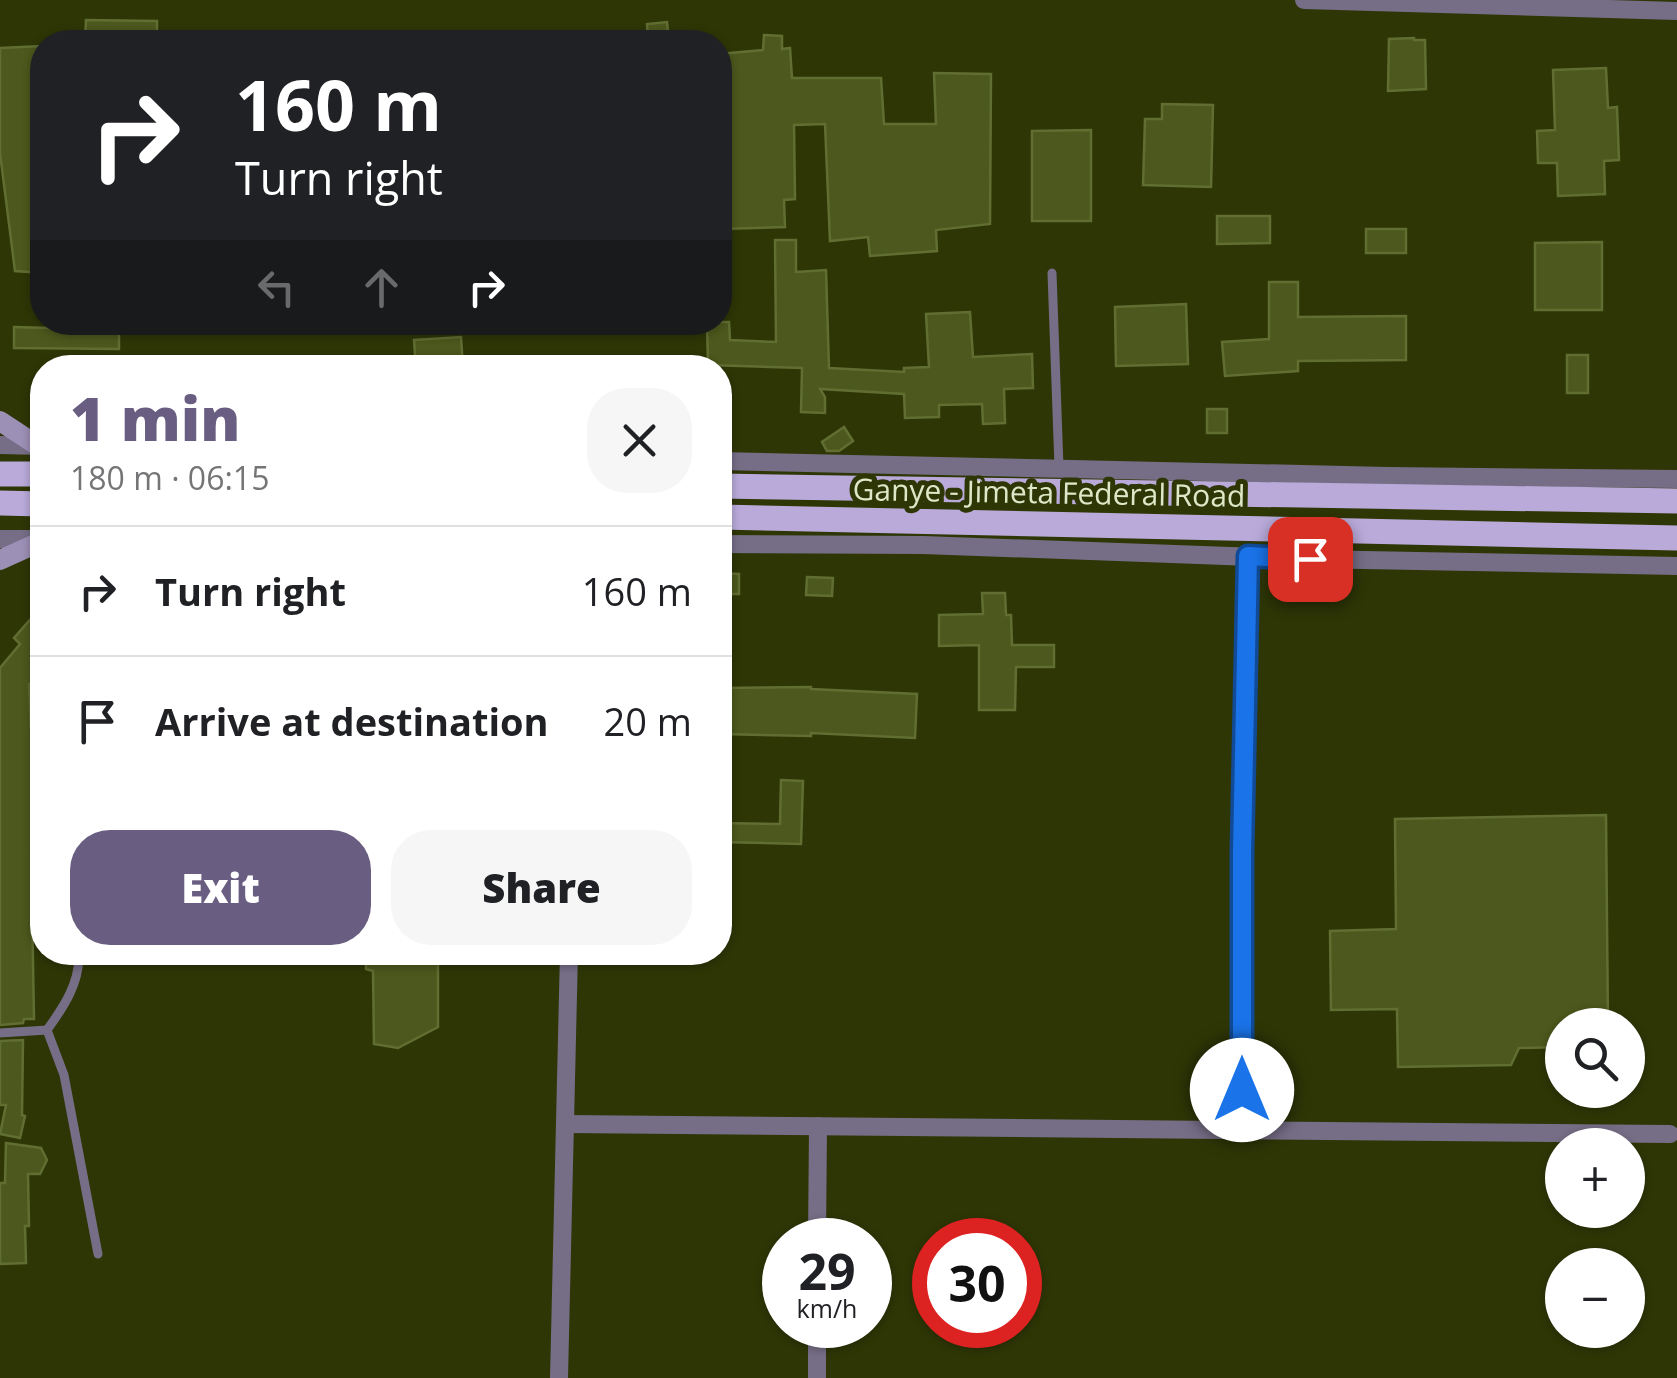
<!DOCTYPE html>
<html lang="en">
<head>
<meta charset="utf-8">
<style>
	:root { --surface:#fff; --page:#f6f6f6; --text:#202124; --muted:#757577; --line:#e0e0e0; --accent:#695e81 }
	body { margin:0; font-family:"Open Sans",sans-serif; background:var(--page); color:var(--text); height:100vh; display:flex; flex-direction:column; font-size:38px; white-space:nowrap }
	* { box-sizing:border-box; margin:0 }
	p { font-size:32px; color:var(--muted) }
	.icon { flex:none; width:55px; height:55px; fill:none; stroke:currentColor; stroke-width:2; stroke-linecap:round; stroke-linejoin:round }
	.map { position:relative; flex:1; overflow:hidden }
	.details { position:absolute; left:30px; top:355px; width:702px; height:610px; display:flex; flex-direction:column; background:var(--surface); border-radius:40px; box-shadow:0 2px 8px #0004 }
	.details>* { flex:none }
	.guide { position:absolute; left:30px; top:30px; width:702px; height:305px; border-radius:40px; box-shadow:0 2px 8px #0004; background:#202124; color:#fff; overflow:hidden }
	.fabs { position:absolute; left:1545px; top:1008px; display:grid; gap:20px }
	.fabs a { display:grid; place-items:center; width:100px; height:100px; border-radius:50%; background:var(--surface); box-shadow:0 2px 8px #0004; font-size:50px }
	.speed { position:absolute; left:762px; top:1218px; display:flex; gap:20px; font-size:50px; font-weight:700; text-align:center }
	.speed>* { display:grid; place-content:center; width:130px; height:130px; border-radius:50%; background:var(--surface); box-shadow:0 2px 8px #0004; line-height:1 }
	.speed small { font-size:25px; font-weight:400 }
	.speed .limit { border:15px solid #d22; background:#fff; color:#111 }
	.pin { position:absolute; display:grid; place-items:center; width:85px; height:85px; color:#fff; margin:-42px; border-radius:20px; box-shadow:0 5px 15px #0006 }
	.me { position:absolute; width:110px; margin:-55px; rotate:0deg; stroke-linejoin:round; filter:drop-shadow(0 0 8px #0008) }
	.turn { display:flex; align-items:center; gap:35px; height:210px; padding:0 40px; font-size:45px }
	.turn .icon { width:130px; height:130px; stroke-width:2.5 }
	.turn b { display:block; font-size:70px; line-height:85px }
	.lanes { display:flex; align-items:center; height:95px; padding:0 40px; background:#0003; justify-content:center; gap:50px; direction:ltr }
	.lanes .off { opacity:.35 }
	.round { display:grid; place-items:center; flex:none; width:105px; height:105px; border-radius:40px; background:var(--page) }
	.head { display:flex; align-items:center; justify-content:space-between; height:170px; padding:0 40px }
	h1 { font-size:60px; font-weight:800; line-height:75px; color:var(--accent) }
	.cta { display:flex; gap:20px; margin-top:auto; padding:20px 40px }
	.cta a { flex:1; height:115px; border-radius:40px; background:var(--accent); color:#fff; font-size:40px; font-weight:800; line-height:115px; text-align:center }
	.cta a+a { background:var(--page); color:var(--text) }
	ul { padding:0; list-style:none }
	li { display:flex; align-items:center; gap:30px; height:130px; padding:0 40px; border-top:2px solid var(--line) }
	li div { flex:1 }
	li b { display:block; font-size:38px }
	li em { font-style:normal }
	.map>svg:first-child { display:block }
	.building { fill:#4c581d; stroke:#616e32; stroke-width:2.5 }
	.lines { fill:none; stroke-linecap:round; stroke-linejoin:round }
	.service { stroke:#766e86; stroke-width:9 }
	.minor { stroke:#766e86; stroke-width:18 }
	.secondary { stroke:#9c90b6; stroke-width:20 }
	.primary { stroke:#b9aada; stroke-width:25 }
	.route-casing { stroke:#114b97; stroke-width:25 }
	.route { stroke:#1a73e8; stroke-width:18 }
	.labels { text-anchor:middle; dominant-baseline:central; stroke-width:10; stroke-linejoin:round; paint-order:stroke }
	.street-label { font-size:30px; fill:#dee7c7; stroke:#2e3606 }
</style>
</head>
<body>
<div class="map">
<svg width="1677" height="1378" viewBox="0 0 1677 1378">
	<rect width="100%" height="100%" fill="#2e3606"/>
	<!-- building -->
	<g class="building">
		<path d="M86,20L157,21V42H85Z"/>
		<path d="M667,22L669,42H648L647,24Z"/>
		<path d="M764,35L782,36V49L790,48L792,78H881L884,124H936L934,73L991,74L990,224L936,230L937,251L870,256L868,237L830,241L825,124L794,125L795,199L784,200L785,227L720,229V54L763,50Z"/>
		<path d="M1414,38V40H1425L1426,89L1388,91L1389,39Z"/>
		<path d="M42,46V273L15,271L0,153V48Z"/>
		<path d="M1606,68L1608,108L1617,107L1619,160L1604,161L1605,194L1558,196L1557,163H1538L1537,131L1555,130L1553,70Z"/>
		<path d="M1162,104L1213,105L1211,187L1143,185L1145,119H1162Z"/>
		<path d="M1091,130V221H1032V131Z"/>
		<path d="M1217,216H1270V243L1217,244Z"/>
		<rect x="1366" y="229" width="40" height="24"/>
		<path d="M775,240H796V272L826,270L829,368L904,372V368L929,367L926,314L970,312L973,357L1032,354L1033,388L1004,389L1005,423L983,424L982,404L939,405V417L905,418L904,394L820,389L825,397V413L801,412L802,368L708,365L707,322H729L730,340L776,342Z"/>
		<path d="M1602,242V310H1535V243Z"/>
		<path d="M1269,282H1298V317L1406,316V360L1298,361V371L1225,376L1222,342L1269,339Z"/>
		<path d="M1186,304L1188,364L1116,366L1115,307Z"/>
		<path d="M14,327L119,330V349L14,348Z"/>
		<path d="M461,337L463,368H416L414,340Z"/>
		<rect x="1567" y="355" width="21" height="38"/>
		<rect x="1207" y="409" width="20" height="24"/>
		<path d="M844,427L853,441L839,451H827L822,442Z"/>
		<path d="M720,573L739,574V594H720Z"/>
		<path d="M807,577L833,578L832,596L806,595Z"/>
		<path d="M982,593H1005L1006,615H1011L1012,645H1054V667H1016L1015,710H979V645L939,646V615L983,614Z"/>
		<path d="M42,606V682L29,684L32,755H34V848H31L34,1019H24L23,1023L0,1025V668L20,644L14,638Z"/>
		<path d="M811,687V689L917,694L915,738L811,733V736L720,734L722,688Z"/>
		<path d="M781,780L803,781L801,844L720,842V823L780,824Z"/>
		<path d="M1606,815L1608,1025H1562V1047L1519,1048L1511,1065L1398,1067L1397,1009L1331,1010L1330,931L1396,929L1395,819Z"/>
		<path d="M366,952H438V1027L398,1048L374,1044L373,971L366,969Z"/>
		<path d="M23,1040L22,1115L25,1116L20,1138L0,1134L6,1105H0V1041Z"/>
		<path d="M6,1143L41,1148L47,1160L40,1174H28L29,1226H25L26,1263L0,1264V1183H5Z"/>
	</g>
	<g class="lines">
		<!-- service -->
		<g class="service">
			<path d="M1052,273L1059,467"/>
			<path d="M47,1030L64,1075L98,1254"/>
			<path d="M0,1033L47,1030C63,1008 82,980 78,952"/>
		</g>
		<!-- minor -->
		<g class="minor">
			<path d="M1304,0L1677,11"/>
			<path d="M0,445L42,446"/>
			<path d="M720,461L1388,476L1677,479"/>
			<path d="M0,539H42"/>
			<path d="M720,544L923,545L1310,559L1677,566"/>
			<path d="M565,1124L1670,1134"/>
			<path d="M1241,1130L1242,852L1248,556"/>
			<path d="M817,1240L818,1126"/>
			<path d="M559,1378L569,952"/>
			<path d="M817,1378V1325"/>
		</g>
		<!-- secondary -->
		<g class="secondary">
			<path d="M0,421L38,446"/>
			<path d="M0,560L42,541"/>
		</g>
		<!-- primary -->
		<g class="primary">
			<path d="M0,474H42"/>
			<path d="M720,486L1677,501"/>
			<path d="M0,503L42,504"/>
			<path d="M720,517L1677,538"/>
		</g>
	</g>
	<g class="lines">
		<defs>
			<path id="route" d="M1242,1090V852L1248,556L1310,559"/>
		</defs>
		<!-- route casing -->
		<use href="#route" class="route-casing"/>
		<!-- route -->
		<use href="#route" class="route"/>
	</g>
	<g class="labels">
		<!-- street labels -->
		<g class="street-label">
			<text transform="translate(1049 492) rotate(1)">Ganye - Jimeta Federal Road</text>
		</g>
	</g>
</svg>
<div class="fabs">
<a><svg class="icon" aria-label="search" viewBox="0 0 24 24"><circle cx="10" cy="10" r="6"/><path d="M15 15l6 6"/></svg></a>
<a>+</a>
<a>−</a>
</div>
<div class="speed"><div>29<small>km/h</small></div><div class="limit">30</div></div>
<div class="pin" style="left:1310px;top:559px;background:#d93025"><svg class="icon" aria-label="arrive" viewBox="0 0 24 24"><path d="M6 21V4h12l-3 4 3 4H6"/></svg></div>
<svg class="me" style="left:1242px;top:1090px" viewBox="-20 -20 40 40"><circle r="19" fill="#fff"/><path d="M0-13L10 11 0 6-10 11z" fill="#1a73e8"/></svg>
<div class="guide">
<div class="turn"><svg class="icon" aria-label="right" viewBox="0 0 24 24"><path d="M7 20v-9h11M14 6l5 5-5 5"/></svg><div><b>160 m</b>Turn right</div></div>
<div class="lanes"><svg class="icon off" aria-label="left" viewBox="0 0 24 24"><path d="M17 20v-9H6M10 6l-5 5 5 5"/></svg><svg class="icon off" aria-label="ahead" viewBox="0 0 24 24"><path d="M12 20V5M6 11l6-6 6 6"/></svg><svg class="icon" aria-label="right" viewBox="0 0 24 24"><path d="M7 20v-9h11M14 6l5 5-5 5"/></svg></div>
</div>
<section class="details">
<div class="head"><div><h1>1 min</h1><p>180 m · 06:15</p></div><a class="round"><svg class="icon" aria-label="close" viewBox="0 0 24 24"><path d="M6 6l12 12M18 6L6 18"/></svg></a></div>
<ul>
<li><svg class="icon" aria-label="right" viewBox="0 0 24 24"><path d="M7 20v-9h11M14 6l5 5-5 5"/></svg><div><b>Turn right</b></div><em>160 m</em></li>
<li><svg class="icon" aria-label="arrive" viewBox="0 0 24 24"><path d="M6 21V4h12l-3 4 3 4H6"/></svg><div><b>Arrive at destination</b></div><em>20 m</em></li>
</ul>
<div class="cta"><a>Exit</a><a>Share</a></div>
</section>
</div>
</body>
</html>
